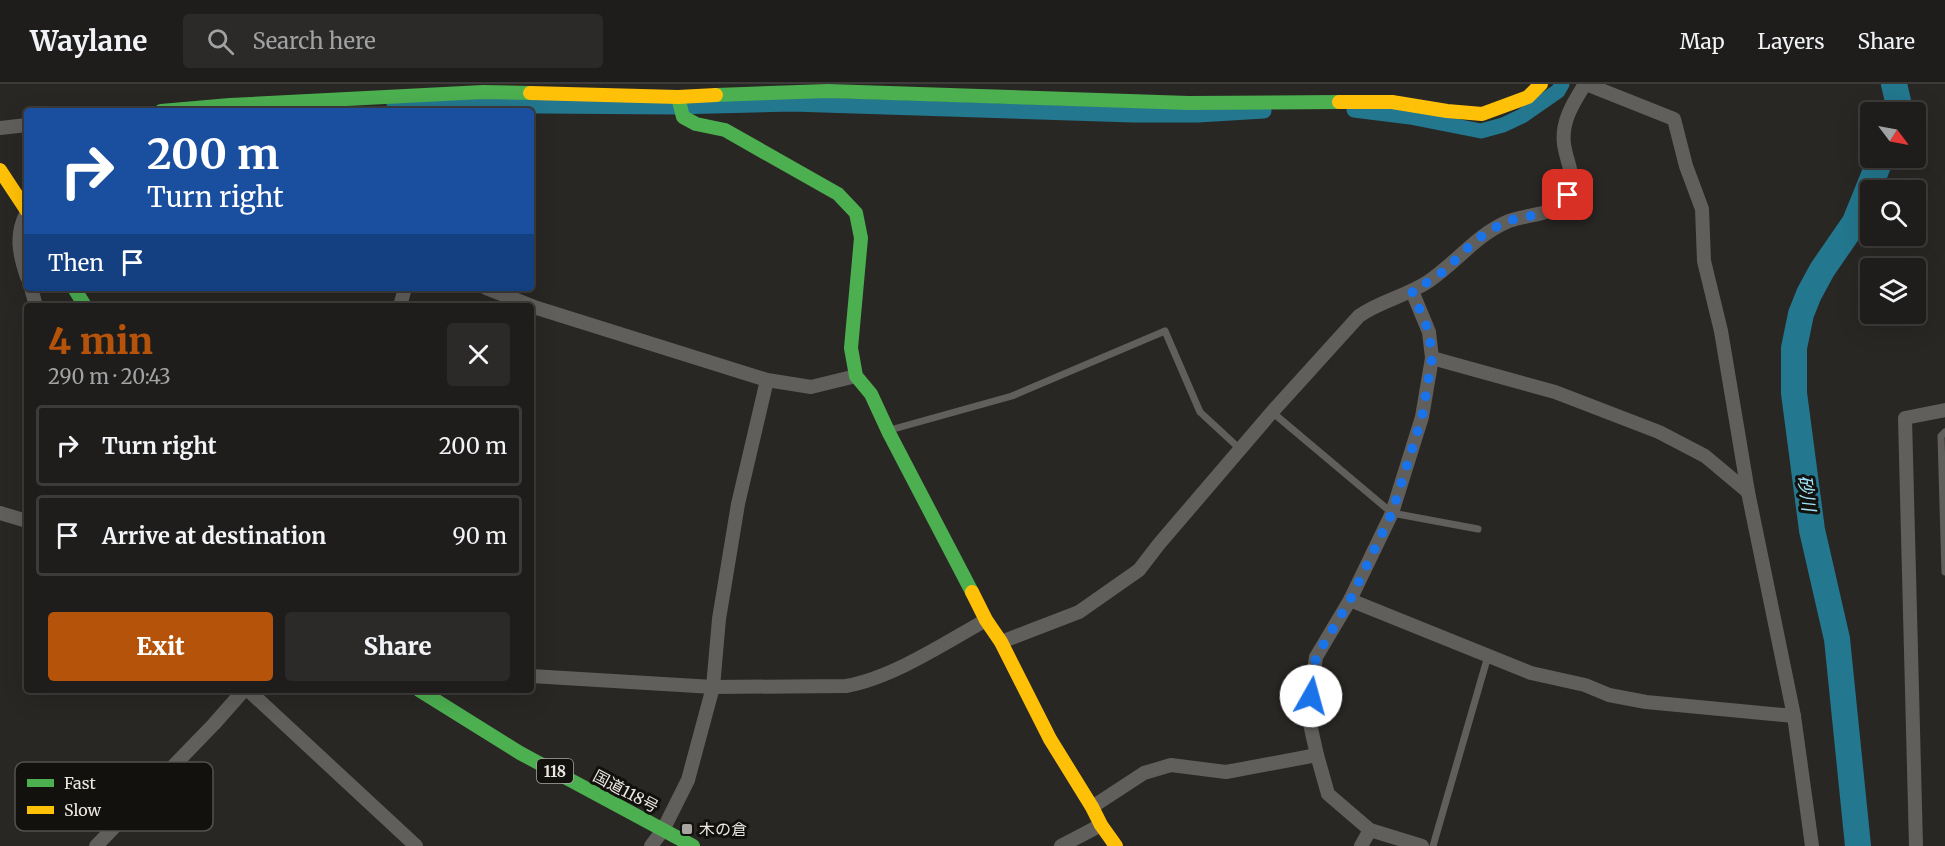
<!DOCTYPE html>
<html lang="en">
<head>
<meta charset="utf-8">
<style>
	:root { --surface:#1f1d1b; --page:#2c2a28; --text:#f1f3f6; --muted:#a1a2a3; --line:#3c3b3a; --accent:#b45309 }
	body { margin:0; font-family:Merriweather,"Noto Sans JP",serif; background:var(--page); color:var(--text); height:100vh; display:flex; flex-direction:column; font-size:22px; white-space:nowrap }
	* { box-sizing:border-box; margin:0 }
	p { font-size:20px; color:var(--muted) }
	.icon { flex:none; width:33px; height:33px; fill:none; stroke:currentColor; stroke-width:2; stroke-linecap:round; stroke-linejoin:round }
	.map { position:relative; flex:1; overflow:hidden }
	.drawer { position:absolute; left:24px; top:219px; width:510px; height:390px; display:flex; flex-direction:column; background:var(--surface); border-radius:6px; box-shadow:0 6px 24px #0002,0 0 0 2px var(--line) }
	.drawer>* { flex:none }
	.hud { position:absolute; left:24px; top:24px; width:510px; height:183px; border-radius:6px; box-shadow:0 6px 24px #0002,0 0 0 2px var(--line); background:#1a4fa0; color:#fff; overflow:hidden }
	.needle { width:39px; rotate:122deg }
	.fabs { position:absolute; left:1860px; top:18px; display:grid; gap:12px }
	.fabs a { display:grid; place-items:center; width:66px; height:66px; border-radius:6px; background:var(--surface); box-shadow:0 6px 24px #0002,0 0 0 2px var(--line); font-size:30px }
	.pin { position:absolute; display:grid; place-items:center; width:51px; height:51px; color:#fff; margin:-26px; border-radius:12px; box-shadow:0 3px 9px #0006 }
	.me { position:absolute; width:66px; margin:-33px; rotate:7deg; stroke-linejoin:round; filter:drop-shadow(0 0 4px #0008) }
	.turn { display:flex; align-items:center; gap:21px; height:126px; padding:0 24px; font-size:27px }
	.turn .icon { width:78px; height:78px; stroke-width:2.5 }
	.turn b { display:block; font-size:42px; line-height:51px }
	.then { display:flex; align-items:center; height:57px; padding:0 24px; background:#0003; gap:12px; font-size:22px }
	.round { display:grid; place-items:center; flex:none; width:63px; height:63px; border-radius:6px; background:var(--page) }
	.head { display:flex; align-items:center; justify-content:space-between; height:102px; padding:0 24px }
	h1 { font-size:36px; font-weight:800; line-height:45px; color:var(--accent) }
	.primary-button { display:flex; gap:12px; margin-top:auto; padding:12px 24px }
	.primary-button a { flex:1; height:69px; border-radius:6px; background:var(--accent); color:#fff; font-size:24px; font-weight:800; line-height:69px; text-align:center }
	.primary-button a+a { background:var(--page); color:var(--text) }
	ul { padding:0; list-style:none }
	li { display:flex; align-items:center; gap:18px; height:81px; margin:0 12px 9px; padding:0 12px; border:3px solid var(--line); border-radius:6px }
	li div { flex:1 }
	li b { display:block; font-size:22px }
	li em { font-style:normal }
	header { display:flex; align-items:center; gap:36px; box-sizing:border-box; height:84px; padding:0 30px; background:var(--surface); border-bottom:2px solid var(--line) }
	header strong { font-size:28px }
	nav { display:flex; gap:33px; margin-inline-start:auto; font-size:21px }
	.search { width:420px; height:54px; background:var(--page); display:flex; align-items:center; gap:15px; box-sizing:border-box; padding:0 21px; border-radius:6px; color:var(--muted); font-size:22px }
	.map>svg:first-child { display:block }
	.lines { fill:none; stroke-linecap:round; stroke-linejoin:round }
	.canal { stroke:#23778e; stroke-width:15 }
	.river { stroke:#23778e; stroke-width:26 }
	.lane { stroke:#615f5c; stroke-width:7 }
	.street { stroke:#615f5c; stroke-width:14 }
	.fast { stroke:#4caf50; stroke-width:14 }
	.slow { stroke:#ffc107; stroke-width:14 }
	.route { stroke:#1a73e8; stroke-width:10; stroke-dasharray:0 18 }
	.poi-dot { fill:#a7a4a0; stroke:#13110e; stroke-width:2 }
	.labels { text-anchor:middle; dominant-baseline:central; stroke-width:6; stroke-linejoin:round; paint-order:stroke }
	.shield { fill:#13110e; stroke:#aaa8a3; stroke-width:1.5 }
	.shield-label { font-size:15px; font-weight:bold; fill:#ebe8e3 }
	.street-label { font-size:16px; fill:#ebe8e3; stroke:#13110e }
	.poi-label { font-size:16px; fill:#ebe8e3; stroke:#13110e; text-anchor:start }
	.water-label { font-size:18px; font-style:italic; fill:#a1e3f9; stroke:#13110e }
	.key { fill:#13110e; stroke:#54524e; stroke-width:1.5 }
	.key-label { font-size:16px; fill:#ebe8e3 }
</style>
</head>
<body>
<header>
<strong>Waylane</strong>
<div class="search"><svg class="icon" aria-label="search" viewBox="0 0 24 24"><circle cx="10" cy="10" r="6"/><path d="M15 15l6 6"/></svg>Search here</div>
<nav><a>Map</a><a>Layers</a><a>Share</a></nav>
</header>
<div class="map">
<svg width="1945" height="762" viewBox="0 0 1945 762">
	<rect width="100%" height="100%" fill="#292724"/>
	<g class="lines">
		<!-- canal -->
		<g class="canal">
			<path d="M394,21L674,23L792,20L1133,31H1198L1264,27"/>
			<path d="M1354,26L1410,33L1481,47L1503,41L1522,32L1558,7L1562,0"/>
		</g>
		<!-- river -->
		<g class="river">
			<path d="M1894,0L1898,17L1896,28"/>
			<path d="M1858,762L1837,555L1812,446L1794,309V264L1801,230L1809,210L1822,186L1855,138L1881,74"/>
		</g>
		<!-- lane -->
		<g class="lane">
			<path d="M1272,328L1392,429L1478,445"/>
			<path d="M890,346L1012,312L1165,247L1200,328L1240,365"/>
			<path d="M1945,348L1941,352L1945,488"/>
			<path d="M1433,762L1488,572"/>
		</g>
		<!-- street -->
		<g class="street">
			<path d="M1586,0L1674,35L1686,82L1702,125L1704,177L1721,247L1748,408L1794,632L1812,762"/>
			<path d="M0,44L27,41"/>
			<path d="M27,128C15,150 19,170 27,193"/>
			<path d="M31,204L36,222"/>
			<path d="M486,204L537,224L767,296L811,303L856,292"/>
			<path d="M1412,207L1429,248L1432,274L1422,333L1392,429L1350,516L1316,573L1308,631L1317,671L1328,710L1370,746L1422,762"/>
			<path d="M400,222L405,204"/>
			<path d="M1432,274L1555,308L1659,348L1705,372L1748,408"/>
			<path d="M0,429L27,437"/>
			<path d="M1350,516L1531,589L1585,601L1609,611L1646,618L1794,632"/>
			<path d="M1001,558L1079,528L1139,486L1159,460L1272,328L1359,232C1380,217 1407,212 1429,197C1457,178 1477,150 1509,137C1530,129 1558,133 1569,109C1576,91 1566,77 1564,60C1561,37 1574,18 1585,0"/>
			<path d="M531,592L713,603L846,602C892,594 945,559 986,536"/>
			<path d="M248,606L416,762"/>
			<path d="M1092,723L1144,689L1171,681L1226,688L1317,671"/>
			<path d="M96,762L214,640L244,606"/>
			<path d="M651,762L663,746L688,696L713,603L719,535L738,420L767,296"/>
			<path d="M1061,762L1101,741"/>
			<path d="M1361,762L1370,746"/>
			<path d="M1916,762L1905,334L1945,326"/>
		</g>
		<!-- fast -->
		<g class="fast">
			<path d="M716,11L828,7L1189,19L1339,18"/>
			<path d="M678,13L683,33L696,40L725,46L838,110L856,129L861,154L851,264L856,292L871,310L889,349L972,508"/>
			<path d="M161,27L230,21L483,8L530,9"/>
			<path d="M74,204L85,222"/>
			<path d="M419,606L520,669L693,762"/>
		</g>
		<!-- slow -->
		<g class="slow">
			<path d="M530,9L678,13L716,11"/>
			<path d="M1339,18H1392L1447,27L1482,30L1528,13L1541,0"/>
			<path d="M0,86L27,127"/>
			<path d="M972,508L986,536L1001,558L1050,655L1092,723L1101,741L1116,762"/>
		</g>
	</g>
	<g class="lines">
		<!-- route -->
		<path class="route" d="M1311,612L1316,573L1350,516L1392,429L1422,333L1432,274L1429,248L1412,207L1426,199L1444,187L1475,157L1492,145L1511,136L1546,129L1558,122L1568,111"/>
	</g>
	<!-- markers -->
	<rect class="poi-dot" x="681" y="739" width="12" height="12" rx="3"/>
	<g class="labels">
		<!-- shield labels -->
		<rect class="shield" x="537" y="675" width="36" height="24" rx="4.5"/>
		<g class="shield-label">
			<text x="555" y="687">118</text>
		</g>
		<!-- street labels -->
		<g class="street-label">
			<text transform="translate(626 707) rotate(28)">国道118号</text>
		</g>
		<!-- poi labels -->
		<g class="poi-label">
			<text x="699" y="745">木の倉</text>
		</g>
		<!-- water labels -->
		<g class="water-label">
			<text transform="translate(1807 409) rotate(82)">砂川</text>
		</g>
	</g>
	<!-- legend -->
	<rect x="15" y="678" width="198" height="69" rx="9" class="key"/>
	<rect x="27" y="695" width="27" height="8" fill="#4caf50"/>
	<rect x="27" y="722" width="27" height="8" fill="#ffc107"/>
	<g class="key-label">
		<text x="64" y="705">Fast</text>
		<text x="64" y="732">Slow</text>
	</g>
</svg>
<div class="fabs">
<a><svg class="needle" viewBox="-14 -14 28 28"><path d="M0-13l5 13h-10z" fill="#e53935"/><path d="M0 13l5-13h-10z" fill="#a1a2a3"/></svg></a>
<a><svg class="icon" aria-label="search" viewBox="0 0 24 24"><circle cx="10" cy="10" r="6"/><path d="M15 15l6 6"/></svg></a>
<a><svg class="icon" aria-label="layers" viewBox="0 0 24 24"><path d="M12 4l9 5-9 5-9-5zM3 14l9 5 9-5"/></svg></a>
</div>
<div class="pin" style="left:1568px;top:111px;background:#d93025"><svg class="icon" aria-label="arrive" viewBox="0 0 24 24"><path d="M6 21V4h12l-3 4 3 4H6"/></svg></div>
<svg class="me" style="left:1311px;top:612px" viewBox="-20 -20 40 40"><circle r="19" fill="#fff"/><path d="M0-13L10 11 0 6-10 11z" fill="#1a73e8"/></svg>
<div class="hud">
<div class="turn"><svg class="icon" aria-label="right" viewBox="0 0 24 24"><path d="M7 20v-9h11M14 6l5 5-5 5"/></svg><div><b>200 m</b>Turn right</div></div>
<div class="then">Then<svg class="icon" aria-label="arrive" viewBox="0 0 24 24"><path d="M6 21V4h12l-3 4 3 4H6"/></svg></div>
</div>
<section class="drawer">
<div class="head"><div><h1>4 min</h1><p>290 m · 20:43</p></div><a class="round"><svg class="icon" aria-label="close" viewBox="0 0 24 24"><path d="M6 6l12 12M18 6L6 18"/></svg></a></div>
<ul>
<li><svg class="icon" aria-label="right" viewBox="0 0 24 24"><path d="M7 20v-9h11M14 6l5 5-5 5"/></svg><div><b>Turn right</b></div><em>200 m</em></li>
<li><svg class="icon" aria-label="arrive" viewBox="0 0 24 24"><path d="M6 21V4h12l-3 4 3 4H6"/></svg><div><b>Arrive at destination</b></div><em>90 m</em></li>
</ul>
<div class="primary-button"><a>Exit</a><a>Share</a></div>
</section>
</div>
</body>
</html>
